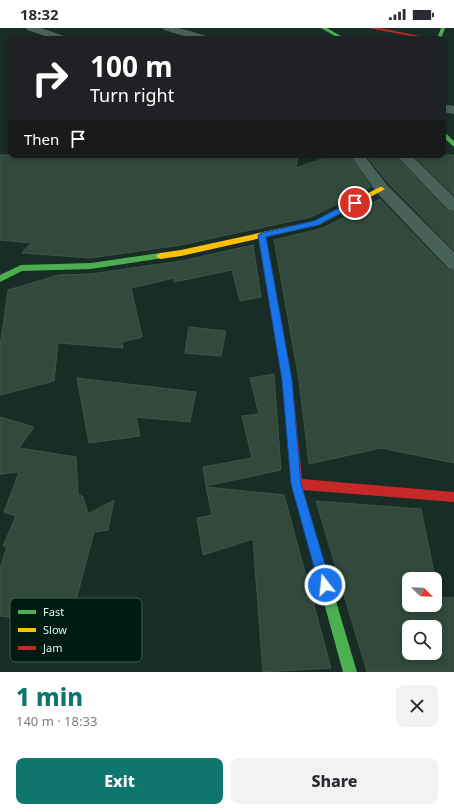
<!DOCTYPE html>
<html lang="en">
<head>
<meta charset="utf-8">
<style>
	:root { --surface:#fff; --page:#f2f2f3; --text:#2b2b33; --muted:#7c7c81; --accent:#0f766e }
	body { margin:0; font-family:"Noto Sans",sans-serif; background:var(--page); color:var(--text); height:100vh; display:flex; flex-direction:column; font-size:15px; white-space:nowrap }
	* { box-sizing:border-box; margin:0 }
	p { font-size:13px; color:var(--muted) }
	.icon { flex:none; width:22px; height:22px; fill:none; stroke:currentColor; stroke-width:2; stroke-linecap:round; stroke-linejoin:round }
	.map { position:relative; height:644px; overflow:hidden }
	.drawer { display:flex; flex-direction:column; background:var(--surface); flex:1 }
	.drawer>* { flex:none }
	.banner { position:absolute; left:8px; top:8px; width:438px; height:122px; border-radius:8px; box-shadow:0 2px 6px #0003; background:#202124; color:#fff; overflow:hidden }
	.needle { width:26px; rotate:113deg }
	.tools { position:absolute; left:402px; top:544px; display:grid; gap:8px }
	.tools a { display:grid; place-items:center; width:40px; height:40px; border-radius:8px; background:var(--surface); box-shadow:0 2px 6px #0003; font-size:20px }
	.pin { position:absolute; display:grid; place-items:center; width:34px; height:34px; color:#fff; margin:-17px; border:2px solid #fff; border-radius:50%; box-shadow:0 1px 4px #0007 }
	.me { position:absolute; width:44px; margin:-22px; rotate:344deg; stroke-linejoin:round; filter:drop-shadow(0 0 3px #0008) }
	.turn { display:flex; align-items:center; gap:14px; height:84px; padding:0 16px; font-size:18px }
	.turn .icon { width:52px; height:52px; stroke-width:2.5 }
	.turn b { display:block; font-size:28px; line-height:34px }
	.then { display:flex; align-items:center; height:38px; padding:0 16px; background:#0003; gap:8px; font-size:15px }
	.round { display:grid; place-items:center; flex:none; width:42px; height:42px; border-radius:8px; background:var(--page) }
	.summary { display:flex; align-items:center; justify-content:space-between; height:68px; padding:0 16px }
	h1 { font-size:24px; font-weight:800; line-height:30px; color:var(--accent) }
	.action { display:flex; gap:8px; margin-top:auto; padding:8px 16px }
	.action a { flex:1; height:46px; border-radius:8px; background:var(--accent); color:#fff; font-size:16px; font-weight:800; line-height:46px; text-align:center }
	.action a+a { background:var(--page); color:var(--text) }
	.status { display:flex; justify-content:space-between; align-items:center; height:28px; padding:0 20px; background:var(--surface); direction:ltr }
	.status svg { height:11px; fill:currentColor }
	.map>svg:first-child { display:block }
	.building { fill:#314a3c; stroke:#405549; fill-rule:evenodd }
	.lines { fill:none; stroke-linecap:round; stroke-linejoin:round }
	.street { fill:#486259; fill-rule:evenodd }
	.fast { fill:#4caf50; fill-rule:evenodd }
	.slow { fill:#ffc107; fill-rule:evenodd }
	.jam { fill:#c62828; fill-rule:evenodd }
	.route { fill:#1a73e8; stroke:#114b97 }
	.key { fill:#001c12; stroke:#405f53; stroke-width:1 }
	.key-label { font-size:11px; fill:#d7fbeb }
</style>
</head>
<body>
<div class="status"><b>18:32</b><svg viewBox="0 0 49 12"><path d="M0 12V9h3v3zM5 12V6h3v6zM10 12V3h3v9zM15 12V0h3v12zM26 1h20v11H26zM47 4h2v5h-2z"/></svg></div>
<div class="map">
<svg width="454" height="644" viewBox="0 0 454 644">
	<rect width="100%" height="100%" fill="#172d26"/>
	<!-- building -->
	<g class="building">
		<path d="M0,127H298L296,140L333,127H349L371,159L311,189L181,217L91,230L22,225L31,215L0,212Z"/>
		<path d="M366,127H395L447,183L454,184V222L388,155Z"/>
		<path d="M413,127H454V167Z"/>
		<path d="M380,171L447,241L454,243V435L381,420L309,436L299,352L274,212L323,200Z"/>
		<path d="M253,217L261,269L240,273L232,242L174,254V250L131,260L142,309L122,314L123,320L58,315L54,353L0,367V319L8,262L59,247L91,246L181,233Z"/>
		<path d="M189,299L226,303L221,328L185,325Z"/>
		<path d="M274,346L281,442L206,458L203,439L252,430L242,388L259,386L250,350Z"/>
		<path d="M77,350L196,364L190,394L136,389L140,408L89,415Z"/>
		<path d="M0,389L34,399L19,420L76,429L78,466L83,469L88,486L114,472L108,502L94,504L63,622L37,616L43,593L0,588V541L7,518H3L16,488L4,484L19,444L1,446L0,447Z"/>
		<path d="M206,459L284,467L331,640L263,644L253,511L203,527L197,490L212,487Z"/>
		<path d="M316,473L421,481L439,569L454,570V644H367ZM409,551H435V577H409ZM409,599H435V625H409Z"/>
	</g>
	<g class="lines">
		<!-- street -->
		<g class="street">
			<path d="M26,0H41L67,9L68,11H53L27,2Z"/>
			<path d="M163,0H179L210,9L211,11H194L164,2Z"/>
			<path d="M443,76L454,78V86L443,84Z"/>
			<path d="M350,127H364L387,157L454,224V242L448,240L377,165Z"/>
			<path d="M396,127H411L454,169V183L448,182Z"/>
		</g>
		<!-- fast -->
		<g class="fast">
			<path d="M321,0H327L346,11H340Z"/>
			<path d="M441,0H445L441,11H437Z"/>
			<path d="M443,103L454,113V119L443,109Z"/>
			<path d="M160,225L164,228L163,230L91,241L22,243L0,254V247L21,237L91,235Z"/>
			<path d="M298,457L302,458L303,462L357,644H343L293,462L294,458Z"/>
		</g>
		<!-- slow -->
		<path class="slow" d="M380,159H382L385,161L319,197L181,228L160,231L156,228L160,225L181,222L314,193Z"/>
		<!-- jam -->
		<g class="jam">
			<path d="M369,0H379L436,11H426Z"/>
			<path d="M262,204L266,207L292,352L302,451L454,464V474L303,462L302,466L298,467L294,466L291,456L292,453L282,352L258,207Z"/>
		</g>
	</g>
	<!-- route -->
	<path class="route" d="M355,172L358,173V176L318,197L266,209L292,352L301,456L331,557L330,562L325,563L321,562L319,557L291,456L282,352L258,207L262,205L314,193Z"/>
	<!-- legend -->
	<rect x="10" y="570" width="132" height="64" rx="6" class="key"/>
	<rect x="18" y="582" width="18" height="4" fill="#4caf50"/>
	<rect x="18" y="600" width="18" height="4" fill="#ffc107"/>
	<rect x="18" y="618" width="18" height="4" fill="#c62828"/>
	<g class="key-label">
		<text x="43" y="588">Fast</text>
		<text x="43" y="606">Slow</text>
		<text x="43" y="624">Jam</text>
	</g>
</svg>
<div class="tools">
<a><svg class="needle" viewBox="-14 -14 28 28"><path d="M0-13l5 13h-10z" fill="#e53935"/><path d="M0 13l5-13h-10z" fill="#7c7c81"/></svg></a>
<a><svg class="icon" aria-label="search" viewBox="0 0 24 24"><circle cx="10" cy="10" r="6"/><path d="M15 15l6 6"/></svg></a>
</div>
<div class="pin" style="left:355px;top:175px;background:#d93025"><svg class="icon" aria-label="arrive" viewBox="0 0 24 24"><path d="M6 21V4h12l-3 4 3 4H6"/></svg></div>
<svg class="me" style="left:325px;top:557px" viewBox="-20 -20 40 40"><circle r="17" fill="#1a73e8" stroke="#fff" stroke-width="3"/><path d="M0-11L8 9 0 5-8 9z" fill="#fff"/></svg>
<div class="banner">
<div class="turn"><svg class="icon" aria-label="right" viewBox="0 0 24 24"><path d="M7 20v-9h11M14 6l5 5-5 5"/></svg><div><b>100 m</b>Turn right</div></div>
<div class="then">Then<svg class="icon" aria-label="arrive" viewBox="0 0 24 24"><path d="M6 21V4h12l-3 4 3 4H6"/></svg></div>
</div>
</div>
<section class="drawer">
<div class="summary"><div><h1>1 min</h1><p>140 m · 18:33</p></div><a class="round"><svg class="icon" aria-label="close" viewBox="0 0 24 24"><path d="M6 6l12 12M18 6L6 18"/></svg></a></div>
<div class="action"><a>Exit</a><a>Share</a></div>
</section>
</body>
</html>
